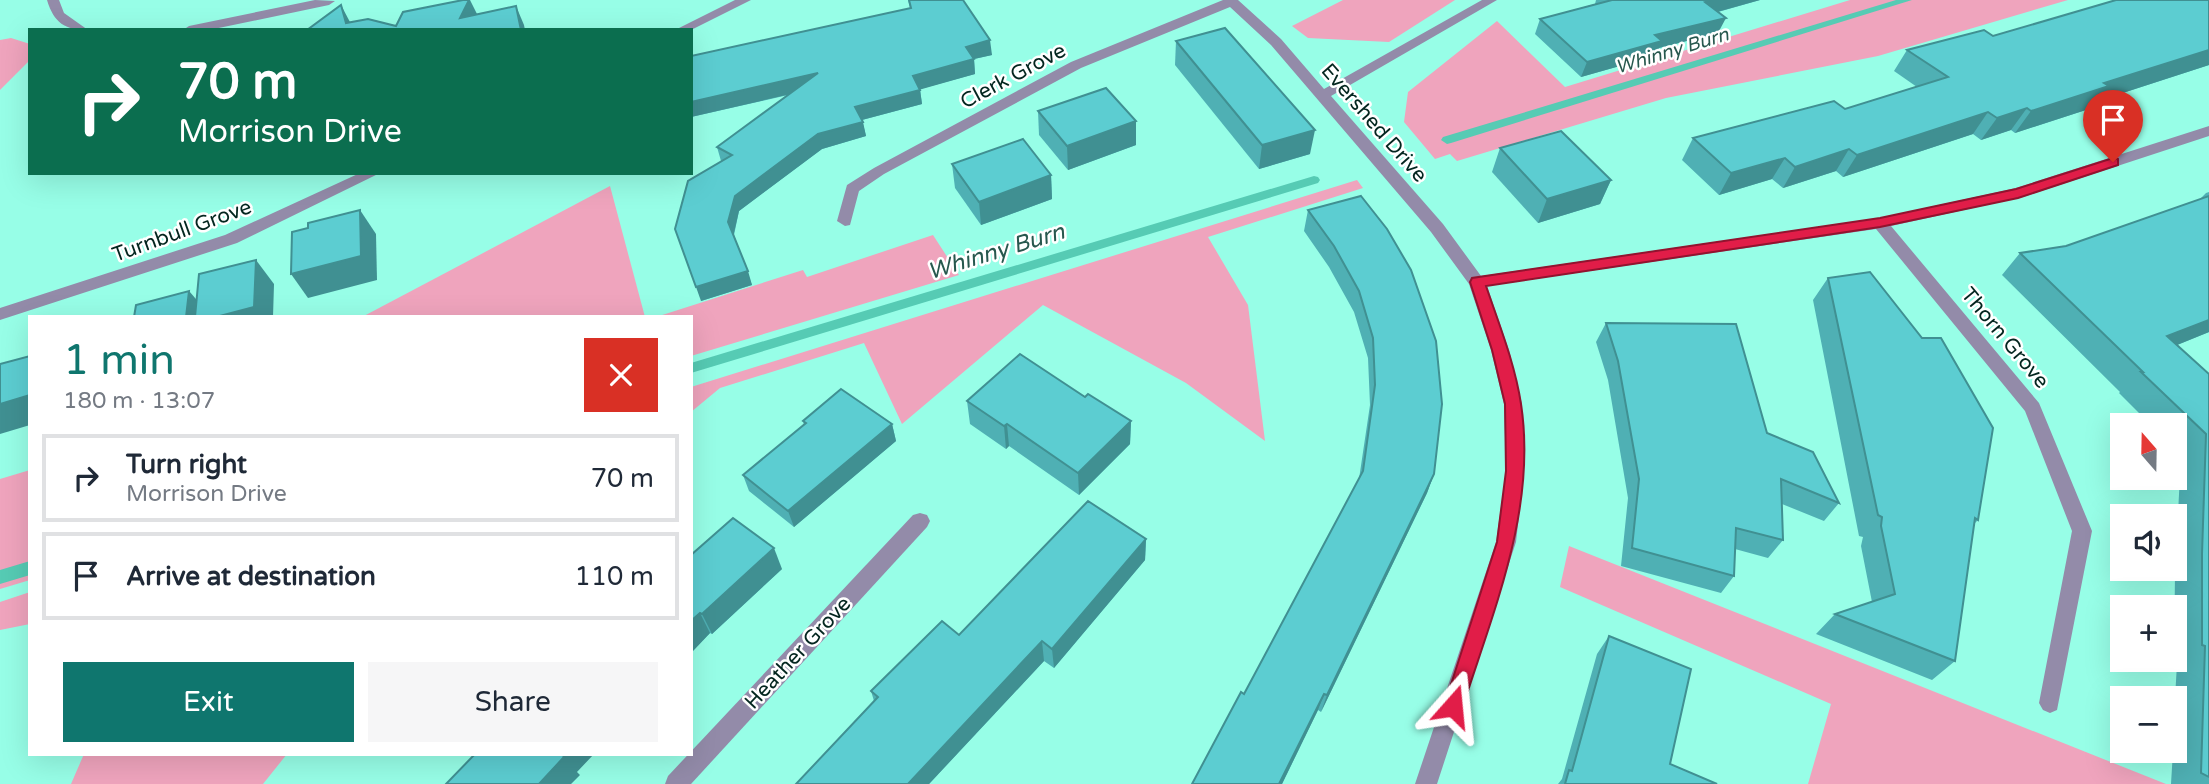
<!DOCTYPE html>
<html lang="en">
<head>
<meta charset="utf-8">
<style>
	:root { --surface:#fff; --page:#f6f6f7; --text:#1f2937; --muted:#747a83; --line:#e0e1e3; --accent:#0f766e }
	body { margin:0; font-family:"Varela Round",sans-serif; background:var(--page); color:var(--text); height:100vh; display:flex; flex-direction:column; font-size:26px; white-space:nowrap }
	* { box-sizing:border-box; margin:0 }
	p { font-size:23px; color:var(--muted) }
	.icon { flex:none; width:38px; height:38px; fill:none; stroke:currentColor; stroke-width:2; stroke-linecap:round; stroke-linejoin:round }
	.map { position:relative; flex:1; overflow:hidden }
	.drawer { position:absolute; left:28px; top:315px; width:665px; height:441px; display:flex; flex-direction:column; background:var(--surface); border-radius:0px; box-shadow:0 7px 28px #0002 }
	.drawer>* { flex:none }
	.banner { position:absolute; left:28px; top:28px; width:665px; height:147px; border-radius:0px; box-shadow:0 7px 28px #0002; background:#0b6e4f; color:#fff; overflow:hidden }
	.needle { width:46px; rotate:340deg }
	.fabs { position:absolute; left:2110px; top:413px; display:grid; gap:14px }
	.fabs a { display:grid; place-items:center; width:77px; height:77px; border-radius:0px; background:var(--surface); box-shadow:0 7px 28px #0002; font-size:35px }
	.pin { position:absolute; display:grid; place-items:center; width:60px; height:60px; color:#fff; margin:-72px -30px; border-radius:50% 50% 50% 0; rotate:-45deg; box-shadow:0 0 7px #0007 }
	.pin .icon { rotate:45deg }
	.me { position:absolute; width:77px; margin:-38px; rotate:18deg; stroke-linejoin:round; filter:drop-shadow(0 0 5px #0008) }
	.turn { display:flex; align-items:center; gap:24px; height:147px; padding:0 35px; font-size:32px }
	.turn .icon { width:91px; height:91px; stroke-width:2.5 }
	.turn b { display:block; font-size:49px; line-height:60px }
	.round { display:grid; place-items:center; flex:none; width:74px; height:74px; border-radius:0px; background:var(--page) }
	.overview { display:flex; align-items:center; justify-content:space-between; height:119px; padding:0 35px }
	h1 { font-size:42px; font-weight:600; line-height:52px; color:var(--accent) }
	.primary-button { display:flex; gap:14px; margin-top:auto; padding:14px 35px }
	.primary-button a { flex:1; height:80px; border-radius:0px; background:var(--accent); color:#fff; font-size:28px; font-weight:600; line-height:80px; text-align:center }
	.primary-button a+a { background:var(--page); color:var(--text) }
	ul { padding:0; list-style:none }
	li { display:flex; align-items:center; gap:21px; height:88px; margin:0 14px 10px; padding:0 21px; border:4px solid var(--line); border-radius:0px }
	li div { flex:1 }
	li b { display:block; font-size:26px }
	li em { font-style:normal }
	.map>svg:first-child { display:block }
	.green { fill:#efa4bd }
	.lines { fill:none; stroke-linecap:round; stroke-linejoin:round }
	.stream { fill:#56cbb4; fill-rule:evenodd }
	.street { fill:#938ba9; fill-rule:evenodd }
	.wall { fill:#4fb0b4 }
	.shaded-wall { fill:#409092 }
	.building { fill:#5ccdd1; stroke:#409092; stroke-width:2 }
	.route { fill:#e11d48; stroke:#92132f; stroke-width:2 }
	.labels { text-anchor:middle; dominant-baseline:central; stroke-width:5; stroke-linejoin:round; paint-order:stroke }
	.far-water-label { font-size:19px; font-style:italic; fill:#27584e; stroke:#fff }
	.street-label { font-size:21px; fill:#03261f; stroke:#fff }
	.water-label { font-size:23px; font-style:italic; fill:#27584e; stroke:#fff }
</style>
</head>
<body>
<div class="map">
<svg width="2209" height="784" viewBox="0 0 2209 784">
	<rect width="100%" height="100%" fill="#97fee7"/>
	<!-- green -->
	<g class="green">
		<path d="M1343,0H1455L1389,42L1308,38L1292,26Z"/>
		<path d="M1850,0H2068L1878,56L1666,98L1457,161L1450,154L1435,159L1404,122L1408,92L1497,21L1565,87Z"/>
		<path d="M11,38L30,44V60L0,90V40Z"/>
		<path d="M1357,180L1363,188L1208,237L1248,305L1265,441L1186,383L1043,305L902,424L864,343L720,388L691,412V387Z"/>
		<path d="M610,186L645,317H362Z"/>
		<path d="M933,235L959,275L691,356V317H656L803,270L807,277Z"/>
		<path d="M30,470V580L0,589V479Z"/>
		<path d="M1569,546L2166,784H1808L1831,704L1560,587Z"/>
		<path d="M30,592V624L0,630V602Z"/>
		<path d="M84,754H287L263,784H71Z"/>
	</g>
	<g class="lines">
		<!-- stream -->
		<g class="stream">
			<path d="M1896,0H1912L1451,143L1447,144L1441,140L1443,137Z"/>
			<path d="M1314,176L1318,177L1320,180L1318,183L691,373V363Z"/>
			<path d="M30,561V575L0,584V570Z"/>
		</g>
		<!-- street -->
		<g class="street">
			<path d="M47,0H59L64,13L88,30C65,30 54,23 47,0Z"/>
			<path d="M315,0L335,1L329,5L209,30H183L189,26Z"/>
			<path d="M735,0H751L691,30H675Z"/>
			<path d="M1223,0H1238L1281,39L1324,89L1482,0H1497L1331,96L1443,224L1481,276L1880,218L2016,188L2209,126V136L2023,197L1891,226L2039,403L2092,531L2057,710L2050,713L2043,710L2039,703L2072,531L2025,411L1876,229L1487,286L1509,350L1522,404L1524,471L1516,542L1437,784H1415L1496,542L1506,471L1504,404L1491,350L1469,284L1431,232L1271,45L1230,7L1081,68L884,174L859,191L850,225L845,226L837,221L847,185L874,168L1071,62Z"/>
			<path d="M360,173H380L237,243L0,320V308L225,235Z"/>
			<path d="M920,513L927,515L930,521L927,527L691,784H665L668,776L913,515Z"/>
		</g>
	</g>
	<!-- wall -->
	<g class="wall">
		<path d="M908,0H963L992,55L974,59L975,74L920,89L922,104L862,120L866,136L822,149L739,211L734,235L752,285L701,301L721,161L717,147L788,95L691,117V56L910,8Z"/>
		<path d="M1596,0H1760L1718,12V33L1659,48L1655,56L1581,77L1535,34L1540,19L1595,4Z"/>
		<path d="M2209,0V65L2098,101L2092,108L2015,133L2011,130L1981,140L1973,134L1843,177L1836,171L1783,188L1772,179L1719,195L1682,160L1693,138L1845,109L1917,87L1894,71L1907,50Z"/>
		<path d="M1176,41L1310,154L1259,169L1175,65Z"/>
		<path d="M1038,111L1136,145L1068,170L1039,135Z"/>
		<path d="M1500,148L1611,180L1600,204L1538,223L1492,172Z"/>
		<path d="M952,164L1051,175L1052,199L981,225L955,188Z"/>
		<path d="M2209,192V332L2177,345L2209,374V784H2171L2173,751H2175V698L2177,664L2174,663L2175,573L2181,455L2175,449V425H2151L2119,393L2120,392L2002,275L2020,253L2066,246L2200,199L2206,193Z"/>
		<path d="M1361,196L1434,474L1427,493L1321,712L1318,710L1282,784H1192L1244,694L1359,479L1370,405L1368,358L1354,312L1329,267L1304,231L1308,210Z"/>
		<path d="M1828,278L1978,520L1974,524L1955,661L1932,680L1816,634L1835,614L1872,602L1861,546L1863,537L1859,536L1813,300Z"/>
		<path d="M1606,323L1767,433L1839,503L1824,521L1782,504L1783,540L1768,558L1735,549L1734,576L1721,593L1621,566L1628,498L1608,380L1596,342Z"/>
		<path d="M1085,397L1131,421L1130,444L1079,495L1009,446L1006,449L970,424L967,401Z"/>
		<path d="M803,421L892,424L896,441L794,527L749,491L743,475L804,425Z"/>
		<path d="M1146,539L1145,560L1054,668L1044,661L929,784H796L874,701L871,691L959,635Z"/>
		<path d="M691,555L782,569L712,634L710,633L691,653Z"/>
		<path d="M1609,636L1670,764L1717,784H1558L1562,779L1597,654Z"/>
	</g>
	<!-- shaded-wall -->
	<g class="shaded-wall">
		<path d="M469,0H470L479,18H460Z"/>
		<path d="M1711,0H1760L1699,17L1705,2Z"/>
		<path d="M341,5L351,24L346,23Z"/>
		<path d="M516,6L524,25L525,30H521Z"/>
		<path d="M1726,18L1718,33L1659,48L1655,56L1581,77L1587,62L1655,35Z"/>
		<path d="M990,40L992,55L974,59L975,74L915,91L913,76L966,47Z"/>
		<path d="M2209,50V65L2098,101L2092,108L2015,133L2031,111L2104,83Z"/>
		<path d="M818,73L821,87L691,117V102Z"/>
		<path d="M920,90L922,104L858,121L855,107Z"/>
		<path d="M2027,108L2011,130L1981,140L1997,118Z"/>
		<path d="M1988,112L1973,134L1843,177L1857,155Z"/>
		<path d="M1136,121V145L1068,170L1067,146Z"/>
		<path d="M863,122L866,136L822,149L739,211L733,237L728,222L735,196L818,134Z"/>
		<path d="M1315,130L1310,154L1259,169L1262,145Z"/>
		<path d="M1849,149L1836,171L1783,188L1795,167Z"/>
		<path d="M1785,158L1772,179L1719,195L1731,173Z"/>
		<path d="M1051,175L1052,199L981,225L979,202Z"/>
		<path d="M1611,180L1600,204L1538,223L1547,199Z"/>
		<path d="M360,210L376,234L377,280L308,298L291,274Z"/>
		<path d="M256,260L274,284L273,317H216Z"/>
		<path d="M748,271L752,285L701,301L696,287Z"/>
		<path d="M189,291L209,314L208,317H186Z"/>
		<path d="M2209,320V332L2145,358L2167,336Z"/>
		<path d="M30,395V425L0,434V404Z"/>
		<path d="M1131,421L1130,444L1079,495L1078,473Z"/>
		<path d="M892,424L896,441L794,527L788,511Z"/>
		<path d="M1007,424L1009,446L1006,449L1004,426Z"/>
		<path d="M1434,474L1427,493L1321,712L1327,695Z"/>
		<path d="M1146,539L1145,560L1054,668L1052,649Z"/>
		<path d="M774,548L782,569L712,634L702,614Z"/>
		<path d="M700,613L710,633L691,653V621Z"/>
		<path d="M1042,641L1044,661L929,784H908Z"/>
		<path d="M1324,694L1318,710L1282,784H1279Z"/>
		<path d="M562,754H594L577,772L580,775L571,784H539Z"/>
	</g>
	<!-- building -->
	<g class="building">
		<path d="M463,0H469L460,18L516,6L521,30H307L341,5L346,23L368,19L396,26L403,12Z"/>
		<path d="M909,0H963L990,40L966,47L974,59L913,76L920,90L855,107L863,122L818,134L735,196L728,222L748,271L696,287L675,229L688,181L732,155L717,147L818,73L691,102V56L911,8Z"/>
		<path d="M1612,0H1711L1705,2L1726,18L1655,35L1662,41L1587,62L1540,19Z"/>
		<path d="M2116,0H2209V50L2104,83L2109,86L2031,111L2027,108L1997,118L1988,112L1857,155L1849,149L1795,167L1785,158L1731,173L1693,138L1834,101L1845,109L1948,77L1907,50L1984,30L1993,36Z"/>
		<path d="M1225,28L1315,130L1262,145L1176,41Z"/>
		<path d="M1106,88L1136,121L1067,146L1038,111Z"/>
		<path d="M1561,131L1611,180L1547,199L1500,148Z"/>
		<path d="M1023,139L1051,175L979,202L952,164Z"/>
		<path d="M1361,196L1387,229L1411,270L1436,341L1442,404L1434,474L1327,695L1324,694L1279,784H1192L1241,692L1244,694L1363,471L1375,385L1373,338L1359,291L1334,246L1308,210Z"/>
		<path d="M2209,196V320L2167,336L2209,374V777L2201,773L2205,646L2202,645V554L2206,434L2141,372H2143L2020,253L2066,246Z"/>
		<path d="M360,210L361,256L291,274L292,232L308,228V223Z"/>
		<path d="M256,260L254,307L216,317H195L199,274Z"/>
		<path d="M1870,272L1922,338H1941L1993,428L1978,520L1975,518L1955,661L1835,614L1895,594L1881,526L1882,517L1878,515L1828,278Z"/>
		<path d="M189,291L186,317H134L136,305Z"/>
		<path d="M1606,323L1736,324L1767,433L1813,452L1839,503L1781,479L1783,540L1736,528L1734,576L1632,548L1639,479L1618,361Z"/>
		<path d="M1020,354L1085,397L1088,394L1131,421L1078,473L1007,424L1004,426L967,401Z"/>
		<path d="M30,356V395L0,404V364Z"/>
		<path d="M841,389L892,424L788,511L743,475L806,423L803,421Z"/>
		<path d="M1088,501L1146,539L1052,649L1042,641L908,784H796L878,697L871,691L942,621L959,635Z"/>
		<path d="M733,518L774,548L702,614L700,613L691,621V555Z"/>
		<path d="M1609,636L1691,669L1670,764L1717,784H1565L1569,770L1572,771Z"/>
		<path d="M475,754H562L564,757L539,784H446Z"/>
	</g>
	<!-- route -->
	<path class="route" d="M2113,158L2118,159V165L2018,198L1880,227L1486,286C1499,324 1515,364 1521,404C1537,508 1494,609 1463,706L1460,712L1453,715L1447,712L1444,706L1497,542L1506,471L1505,404L1492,350L1470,282L1472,278L1880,218L2016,189Z"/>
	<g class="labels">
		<!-- far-water labels -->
		<g class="far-water-label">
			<text transform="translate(1672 51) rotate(-17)">Whinny Burn</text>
		</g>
		<!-- street labels -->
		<g class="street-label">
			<text transform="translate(1013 76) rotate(-28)">Clerk Grove</text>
			<text transform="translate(1374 123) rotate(49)">Evershed Drive</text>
			<text transform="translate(182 231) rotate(-20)">Turnbull Grove</text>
			<text transform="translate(2005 338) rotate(50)">Thorn Grove</text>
			<text transform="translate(798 653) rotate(-47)">Heather Grove</text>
		</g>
		<!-- water labels -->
		<g class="water-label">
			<text transform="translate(996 252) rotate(-17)">Whinny Burn</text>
		</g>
	</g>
</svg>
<div class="fabs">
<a><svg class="needle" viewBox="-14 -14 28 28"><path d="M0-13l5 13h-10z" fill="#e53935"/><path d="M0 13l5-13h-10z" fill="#747a83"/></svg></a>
<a><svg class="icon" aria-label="sound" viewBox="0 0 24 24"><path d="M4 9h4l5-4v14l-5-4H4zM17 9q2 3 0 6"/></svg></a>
<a>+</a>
<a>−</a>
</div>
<div class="pin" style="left:2113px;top:162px;background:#d93025"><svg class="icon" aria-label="arrive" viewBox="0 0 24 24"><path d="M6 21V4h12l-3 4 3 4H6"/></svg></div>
<svg class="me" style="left:1453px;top:706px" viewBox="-20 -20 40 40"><path d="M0-17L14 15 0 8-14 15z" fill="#e11d48" stroke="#fff" stroke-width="4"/></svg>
<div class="banner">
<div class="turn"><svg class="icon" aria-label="right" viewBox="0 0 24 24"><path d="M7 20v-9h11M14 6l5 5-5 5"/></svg><div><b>70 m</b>Morrison Drive</div></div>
</div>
<section class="drawer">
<div class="overview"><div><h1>1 min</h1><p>180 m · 13:07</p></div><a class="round" style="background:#d93025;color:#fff"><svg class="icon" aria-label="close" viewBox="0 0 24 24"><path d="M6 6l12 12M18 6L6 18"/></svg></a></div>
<ul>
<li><svg class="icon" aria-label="right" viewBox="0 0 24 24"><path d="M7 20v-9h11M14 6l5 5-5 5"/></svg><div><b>Turn right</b><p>Morrison Drive</p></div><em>70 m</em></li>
<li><svg class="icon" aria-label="arrive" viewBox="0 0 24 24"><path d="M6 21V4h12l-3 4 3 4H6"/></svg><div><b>Arrive at destination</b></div><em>110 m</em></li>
</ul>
<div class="primary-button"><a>Exit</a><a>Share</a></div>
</section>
</div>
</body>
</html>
